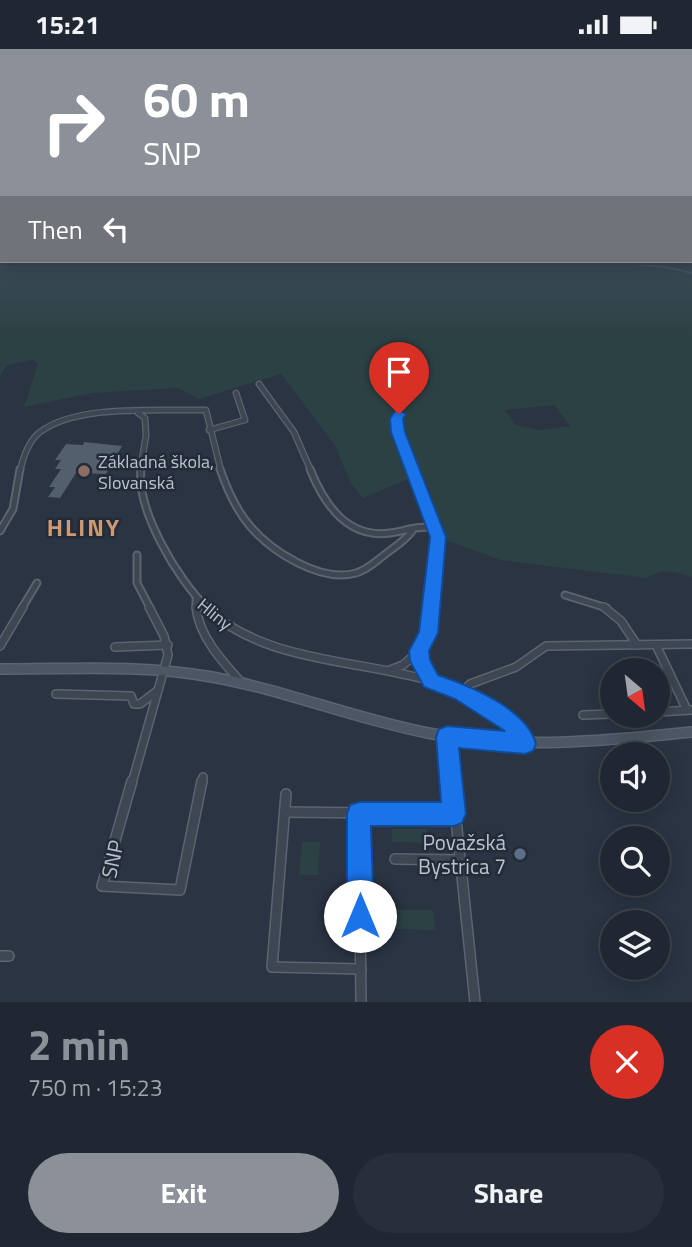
<!DOCTYPE html>
<html lang="en">
<head>
<meta charset="utf-8">
<style>
	:root { --surface:#202732; --page:#282f3a; --text:#f1f3f6; --muted:#a2a5ac; --line:#3d444d; --accent:#8c9099 }
	body { margin:0; font-family:"Titillium Web",sans-serif; background:var(--page); color:var(--text); height:100vh; display:flex; flex-direction:column; font-size:26px; white-space:nowrap }
	* { box-sizing:border-box; margin:0 }
	p { font-size:23px; color:var(--muted) }
	.icon { flex:none; width:38px; height:38px; fill:none; stroke:currentColor; stroke-width:2; stroke-linecap:round; stroke-linejoin:round }
	.map { position:relative; height:953px; overflow:hidden }
	.details { display:flex; flex-direction:column; background:var(--surface); flex:1 }
	.details>* { flex:none }
	.top-card { position:absolute; left:0px; top:0px; width:693px; height:214px; box-shadow:0 4px 18px #0003,0 0 0 2px var(--line); background:#8c9099; color:#fff; overflow:hidden }
	.needle { width:46px; rotate:151deg }
	.tools { position:absolute; left:600px; top:609px; display:grid; gap:14px }
	.tools a { display:grid; place-items:center; width:70px; height:70px; border-radius:50%; background:var(--surface); box-shadow:0 4px 18px #0003,0 0 0 2px var(--line); font-size:35px }
	.pin { position:absolute; display:grid; place-items:center; width:60px; height:60px; color:#fff; margin:-72px -30px; border-radius:50% 50% 50% 0; rotate:-45deg; box-shadow:0 0 7px #0007 }
	.pin .icon { rotate:45deg }
	.me { position:absolute; width:77px; margin:-38px; rotate:0deg; stroke-linejoin:round; filter:drop-shadow(0 0 5px #0008) }
	.turn { display:flex; align-items:center; gap:24px; height:147px; padding:0 28px; font-size:32px }
	.turn .icon { width:91px; height:91px; stroke-width:2.5 }
	.turn b { display:block; font-size:49px; line-height:60px }
	.then { display:flex; align-items:center; height:66px; padding:0 28px; background:#0003; gap:14px; font-size:26px }
	.round { display:grid; place-items:center; flex:none; width:74px; height:74px; border-radius:37px; background:var(--page) }
	.overview { display:flex; align-items:center; justify-content:space-between; height:119px; padding:0 28px }
	h1 { font-size:42px; font-weight:700; line-height:52px; color:var(--accent) }
	.button { display:flex; gap:14px; margin-top:auto; padding:14px 28px }
	.button a { flex:1; height:80px; border-radius:42px; background:var(--accent); color:#fff; font-size:28px; font-weight:700; line-height:80px; text-align:center }
	.button a+a { background:var(--page); color:var(--text) }
	.status { display:flex; justify-content:space-between; align-items:center; height:49px; padding:0 35px; background:var(--surface); direction:ltr }
	.status svg { height:19px; fill:currentColor }
	.map>svg:first-child { display:block }
	.green { fill:#2c4143; fill-rule:evenodd }
	.lines { fill:none; stroke-linecap:round; stroke-linejoin:round }
	.stream { stroke:#415369; stroke-width:2 }
	.building { fill:#535f6c }
	.minor-far3-casing { stroke:#5c646f; stroke-width:7 }
	.minor-far2-casing { stroke:#5c646f; stroke-width:9 }
	.minor-far1-casing { stroke:#5c646f; stroke-width:10 }
	.minor-casing { stroke:#5c646f; stroke-width:12 }
	.secondary-casing { stroke:#5c646f; stroke-width:12 }
	.minor-far3 { stroke:#3e4652; stroke-width:4.5 }
	.minor-far2 { stroke:#3e4652; stroke-width:5 }
	.minor-far1 { stroke:#3e4652; stroke-width:7 }
	.minor { stroke:#3e4652; stroke-width:9 }
	.secondary { stroke:#4c5664; stroke-width:9 }
	.route { fill:#1a73e8; stroke:#114b97; stroke-width:2 }
	.education-dot { fill:#8d6e63; stroke:#222b37; stroke-width:2.5 }
	.service-dot { fill:#5c6f8a; stroke:#222b37; stroke-width:2.5 }
	.labels { text-anchor:middle; dominant-baseline:central; stroke-width:5; stroke-linejoin:round; paint-order:stroke }
	.poi-label { font-size:18px; fill:#bbc2cb; stroke:#222b37; text-anchor:start }
	.street-label { font-size:18px; fill:#bbc2cb; stroke:#222b37 }
	.near-poi-label { font-size:21px; fill:#bbc2cb; stroke:#222b37; text-anchor:end }
	.near-street-label { font-size:21px; fill:#bbc2cb; stroke:#222b37 }
	.district-label { font-size:24px; font-weight:bold; letter-spacing:2px; fill:#ce9973; stroke:#222b37 }
</style>
</head>
<body>
<div class="status"><b>15:21</b><svg viewBox="0 0 49 12"><path d="M0 12V9h3v3zM5 12V6h3v6zM10 12V3h3v9zM15 12V0h3v12zM26 1h20v11H26zM47 4h2v5h-2z"/></svg></div>
<div class="map">
<svg width="692" height="953" viewBox="0 0 692 953">
	<rect width="100%" height="100%" fill="#2a3442"/>
	<!-- green -->
	<g class="green">
		<path d="M0,157L2,212H660L692,216V528C676,523 661,519 647,529L500,511L443,490L413,428L363,449L351,435L334,395L281,325L199,350L178,339L93,344L24,358L38,315L33,311L7,316L0,327ZM554,356L570,377L539,381L516,376L505,361Z"/>
		<path d="M392,780H427L428,794L392,793Z"/>
		<path d="M302,793H320L318,826H299Z"/>
		<path d="M395,861H433L435,881L396,880Z"/>
	</g>
	<g class="lines">
		<!-- stream -->
		<path class="stream" d="M605,212L666,218L692,224"/>
	</g>
	<!-- building -->
	<path class="building" d="M84,393L122,397L106,425L76,424L60,449L48,448L55,438H49L61,420H55L61,411H55L66,395L83,396Z"/>
	<g class="lines">
		<defs>
			<g id="minor-far3">
				<path d="M259,335L294,383L311,422"/>
				<path d="M138,364L145,369L146,387L140,422"/>
				<path d="M399,365C391,380 407,407 413,422"/>
				<path d="M209,381L245,371L236,344"/>
				<path d="M20,422C23,409 28,392 40,383C76,356 151,362 195,361H206L221,422"/>
			</g>
			<g id="minor-far2">
				<path d="M141,420C136,461 178,531 207,559"/>
				<path d="M220,420C227,440 236,461 250,477C272,503 321,534 356,524C367,521 375,513 383,507C394,498 404,493 412,482"/>
				<path d="M310,420C324,455 347,490 390,484C405,482 419,476 434,479"/>
				<path d="M412,420L438,488L431,559"/>
				<path d="M0,482L13,460L20,420"/>
				<path d="M137,506V534L150,559"/>
				<path d="M565,546L607,559"/>
				<path d="M196,550V559"/>
				<path d="M22,559L37,534"/>
			</g>
			<g id="minor-far1">
				<path d="M196,558C199,587 221,611 240,632"/>
				<path d="M205,558C264,614 357,610 431,632"/>
				<path d="M431,558L428,584L419,602L422,618L431,632L462,644L514,676L523,686L525,695"/>
				<path d="M604,558L621,572L637,596"/>
				<path d="M656,596L687,661"/>
				<path d="M0,597L23,558"/>
				<path d="M115,598L168,596"/>
				<path d="M390,621L403,616L419,602"/>
				<path d="M462,644L470,635L516,618L546,597L692,595"/>
				<path d="M56,645L131,647L134,655H140L157,642"/>
				<path d="M658,663L692,661"/>
				<path d="M583,666L612,665"/>
				<path d="M447,688L452,734"/>
				<path d="M132,734L168,606L164,587L149,558"/>
				<path d="M202,734L203,728"/>
			</g>
			<g id="minor">
				<path d="M132,732L102,837L180,841L202,732"/>
				<path d="M452,732L475,953"/>
				<path d="M286,745L272,918L361,920"/>
				<path d="M285,763L454,765"/>
				<path d="M359,765L361,953"/>
				<path d="M395,810L459,811"/>
				<path d="M0,907H9"/>
			</g>
			<path id="secondary" d="M0,620C71,620 142,615 212,628C285,641 355,670 428,684C515,701 604,692 692,683"/>
		</defs>
		<!-- minor-far3 casing -->
		<use href="#minor-far3" class="minor-far3-casing"/>
		<!-- minor-far2 casing -->
		<use href="#minor-far2" class="minor-far2-casing"/>
		<!-- minor-far1 casing -->
		<use href="#minor-far1" class="minor-far1-casing"/>
		<!-- minor casing -->
		<use href="#minor" class="minor-casing"/>
		<!-- secondary casing -->
		<use href="#secondary" class="secondary-casing"/>
		<!-- minor-far3 -->
		<use href="#minor-far3" class="minor-far3"/>
		<!-- minor-far2 -->
		<use href="#minor-far2" class="minor-far2"/>
		<!-- minor-far1 -->
		<use href="#minor-far1" class="minor-far1"/>
		<!-- minor -->
		<use href="#minor" class="minor"/>
		<!-- secondary -->
		<use href="#secondary" class="secondary"/>
	</g>
	<!-- sky -->
	<linearGradient id="sky" x2="0" y2="1"><stop stop-color="#171d24"/><stop offset="0.54" stop-color="#445065"/><stop offset="1" stop-color="#445065" stop-opacity="0"/></linearGradient>
	<rect width="692" height="291" fill="url(#sky)"/>
	<!-- route -->
	<path class="route" d="M399,361L406,365L403,370L405,383L446,488L438,584L429,602L430,611L438,626C470,637 527,660 536,695L533,702L525,705L459,699L466,765L462,774L454,777H371L374,867L370,876L360,880L351,876L347,867V765L350,756L359,753H441L436,688L439,680L447,677L505,682L455,650L424,638L410,612L409,602L419,583L430,488L391,383L390,370L395,362Z"/>
	<!-- markers -->
	<circle class="education-dot" cx="84" cy="422" r="7"/>
	<circle class="service-dot" cx="520" cy="805" r="7"/>
	<g class="labels">
		<!-- poi labels -->
		<g class="poi-label">
			<text x="98" y="412">Základná škola,<tspan x="98" dy="21">Slovanská</tspan></text>
		</g>
		<!-- street labels -->
		<g class="street-label">
			<text transform="translate(215 565) rotate(39)">Hliny</text>
		</g>
		<!-- near-poi labels -->
		<g class="near-poi-label">
			<text x="506" y="793">Považská<tspan x="506" dy="24">Bystrica 7</tspan></text>
		</g>
		<!-- near-street labels -->
		<g class="near-street-label">
			<text transform="translate(112 810) rotate(-78)">SNP</text>
		</g>
		<!-- district labels -->
		<g class="district-label">
			<text x="84" y="478">HLINY</text>
		</g>
	</g>
</svg>
<div class="tools">
<a><svg class="needle" viewBox="-14 -14 28 28"><path d="M0-13l5 13h-10z" fill="#e53935"/><path d="M0 13l5-13h-10z" fill="#a2a5ac"/></svg></a>
<a><svg class="icon" aria-label="sound" viewBox="0 0 24 24"><path d="M4 9h4l5-4v14l-5-4H4zM17 9q2 3 0 6"/></svg></a>
<a><svg class="icon" aria-label="search" viewBox="0 0 24 24"><circle cx="10" cy="10" r="6"/><path d="M15 15l6 6"/></svg></a>
<a><svg class="icon" aria-label="layers" viewBox="0 0 24 24"><path d="M12 4l9 5-9 5-9-5zM3 14l9 5 9-5"/></svg></a>
</div>
<div class="pin" style="left:399px;top:365px;background:#d93025"><svg class="icon" aria-label="arrive" viewBox="0 0 24 24"><path d="M6 21V4h12l-3 4 3 4H6"/></svg></div>
<svg class="me" style="left:360px;top:867px" viewBox="-20 -20 40 40"><circle r="19" fill="#fff"/><path d="M0-13L10 11 0 6-10 11z" fill="#1a73e8"/></svg>
<div class="top-card">
<div class="turn"><svg class="icon" aria-label="right" viewBox="0 0 24 24"><path d="M7 20v-9h11M14 6l5 5-5 5"/></svg><div><b>60 m</b>SNP</div></div>
<div class="then">Then<svg class="icon" aria-label="left" viewBox="0 0 24 24"><path d="M17 20v-9H6M10 6l-5 5 5 5"/></svg></div>
</div>
</div>
<section class="details">
<div class="overview"><div><h1>2 min</h1><p>750 m · 15:23</p></div><a class="round" style="background:#d93025;color:#fff"><svg class="icon" aria-label="close" viewBox="0 0 24 24"><path d="M6 6l12 12M18 6L6 18"/></svg></a></div>
<div class="button"><a>Exit</a><a>Share</a></div>
</section>
</body>
</html>
